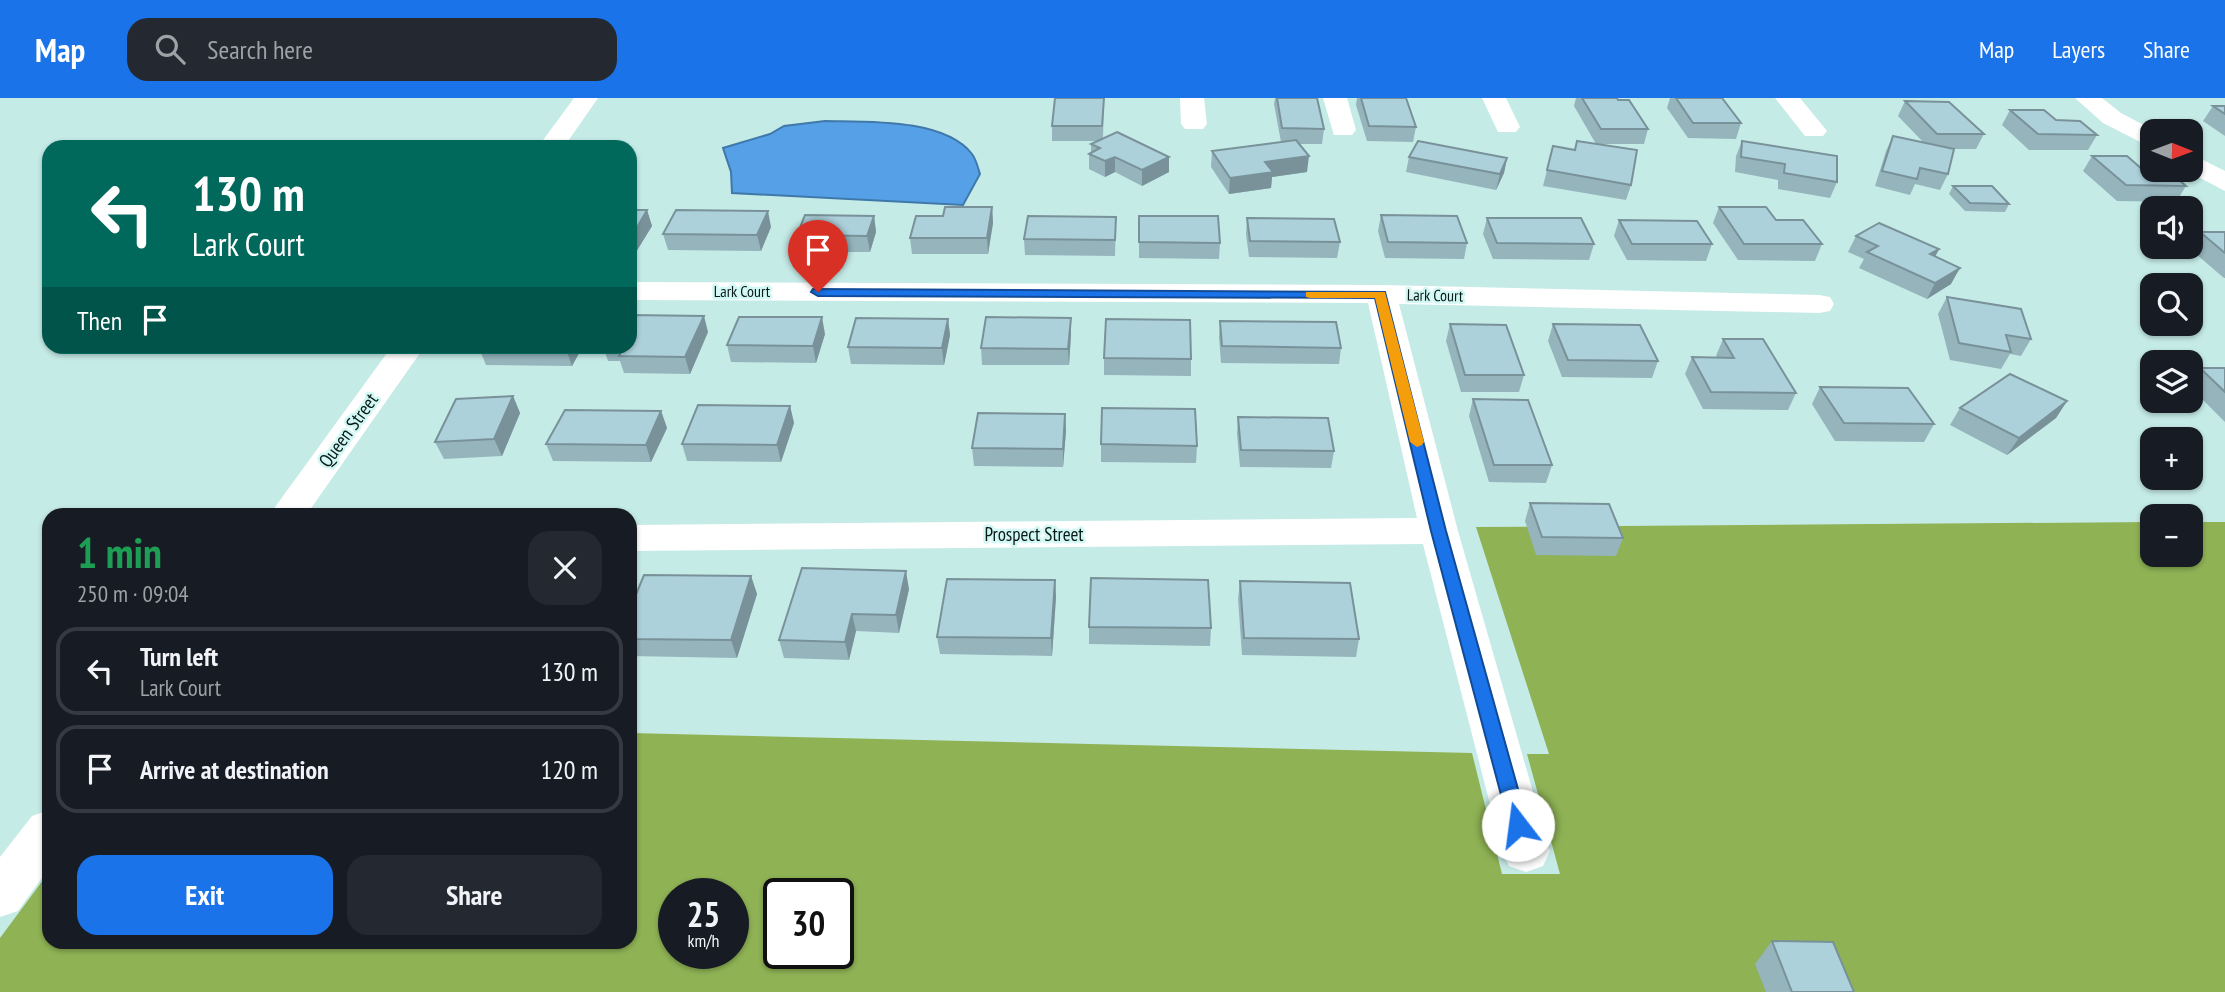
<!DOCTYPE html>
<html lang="en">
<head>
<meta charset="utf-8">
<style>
	:root { --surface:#171b24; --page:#242831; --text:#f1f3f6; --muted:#9ea1a6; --line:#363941; --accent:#1a73e8 }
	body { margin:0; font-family:"PT Sans Narrow",sans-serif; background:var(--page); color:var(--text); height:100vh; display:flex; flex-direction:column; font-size:26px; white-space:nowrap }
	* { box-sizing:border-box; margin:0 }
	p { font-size:23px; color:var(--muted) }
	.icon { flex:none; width:38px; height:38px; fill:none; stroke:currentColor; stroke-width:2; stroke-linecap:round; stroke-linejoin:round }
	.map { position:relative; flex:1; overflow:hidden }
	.sheet { position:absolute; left:42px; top:410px; width:595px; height:441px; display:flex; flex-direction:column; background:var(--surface); border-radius:21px; box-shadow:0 2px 5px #0004 }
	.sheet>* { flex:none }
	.hud { position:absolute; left:42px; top:42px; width:595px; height:214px; border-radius:21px; box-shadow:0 2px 5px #0004; background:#00695c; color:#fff; overflow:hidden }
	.needle { width:46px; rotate:91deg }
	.fabs { position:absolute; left:2140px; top:21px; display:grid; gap:14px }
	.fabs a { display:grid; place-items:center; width:63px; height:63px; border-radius:14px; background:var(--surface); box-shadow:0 2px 5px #0004; font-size:35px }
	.speed { position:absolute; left:658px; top:780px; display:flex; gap:14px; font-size:35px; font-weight:700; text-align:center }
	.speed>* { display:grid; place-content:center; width:91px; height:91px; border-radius:50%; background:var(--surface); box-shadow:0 2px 5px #0004; line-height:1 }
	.speed small { font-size:18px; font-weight:400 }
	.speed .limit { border:4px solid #111; border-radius:10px; background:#fff; color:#111 }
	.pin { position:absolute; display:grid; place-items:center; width:60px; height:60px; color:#fff; margin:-72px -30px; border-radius:50% 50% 50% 0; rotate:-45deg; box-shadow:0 0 7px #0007 }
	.pin .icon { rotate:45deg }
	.me { position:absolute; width:77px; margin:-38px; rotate:345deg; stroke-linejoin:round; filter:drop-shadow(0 0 5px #0008) }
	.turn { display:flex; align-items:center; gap:24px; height:147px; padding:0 35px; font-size:32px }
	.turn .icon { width:91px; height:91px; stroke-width:2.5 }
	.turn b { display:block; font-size:49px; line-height:60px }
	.then { display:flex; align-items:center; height:66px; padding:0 35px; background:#0003; gap:14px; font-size:26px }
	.round { display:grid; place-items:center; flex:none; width:74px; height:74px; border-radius:21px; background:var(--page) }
	.summary { display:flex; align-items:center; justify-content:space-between; height:119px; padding:0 35px }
	h1 { font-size:42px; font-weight:700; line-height:52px; color:#1e9e55 }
	.cta { display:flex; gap:14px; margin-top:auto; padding:14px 35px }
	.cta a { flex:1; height:80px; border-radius:21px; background:var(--accent); color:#fff; font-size:28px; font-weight:700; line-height:80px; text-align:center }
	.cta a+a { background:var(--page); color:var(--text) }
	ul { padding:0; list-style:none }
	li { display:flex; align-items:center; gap:21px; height:88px; margin:0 14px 10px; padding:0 21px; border:4px solid var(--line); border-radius:21px }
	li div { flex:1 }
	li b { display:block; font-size:26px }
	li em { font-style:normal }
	header { display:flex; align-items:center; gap:42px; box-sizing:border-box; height:98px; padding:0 35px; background:var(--accent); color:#fff }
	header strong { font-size:33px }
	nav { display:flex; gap:38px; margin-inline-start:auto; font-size:24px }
	.search { width:490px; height:63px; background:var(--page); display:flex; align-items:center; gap:18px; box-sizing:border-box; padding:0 24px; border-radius:21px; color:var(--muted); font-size:26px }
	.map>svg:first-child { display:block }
	.forest { fill:#8eb254; fill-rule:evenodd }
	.water { fill:#55a0e7; stroke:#3f78a9; stroke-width:2 }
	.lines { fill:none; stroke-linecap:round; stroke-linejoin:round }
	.minor { fill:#fff; fill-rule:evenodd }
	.wall { fill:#95b4bc }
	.shaded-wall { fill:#799299 }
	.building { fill:#add1db; stroke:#799299; stroke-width:2 }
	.route { fill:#1a73e8; stroke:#114b97; stroke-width:2 }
	.slow { fill:#f59e0b }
	.labels { text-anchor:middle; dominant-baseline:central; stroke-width:5; stroke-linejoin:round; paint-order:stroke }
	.far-street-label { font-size:16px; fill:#0b1918; stroke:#d2f8f4 }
	.street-label { font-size:19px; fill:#0b1918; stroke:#d2f8f4 }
</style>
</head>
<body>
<header>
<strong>Map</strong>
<div class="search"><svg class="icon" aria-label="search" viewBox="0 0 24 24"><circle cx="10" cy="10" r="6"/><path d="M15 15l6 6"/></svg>Search here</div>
<nav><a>Map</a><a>Layers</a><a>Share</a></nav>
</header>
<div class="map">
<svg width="2225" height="894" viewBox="0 0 2225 894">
	<rect width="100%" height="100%" fill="#c5ebe7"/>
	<!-- forest -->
	<path class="forest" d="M2152,424V457H2191V424H2225V894H0V840L49,774V844H630V635L1472,655L1502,776H1560L1527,656H1549L1476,429ZM674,796H733V856H674ZM779,796H838V856H779Z"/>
	<!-- water -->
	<path class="water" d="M825,23C866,24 944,20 972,56C976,61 978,70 980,76L963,107L732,95L731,74L723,50L770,36L784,28Z"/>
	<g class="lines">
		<!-- minor -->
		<g class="minor">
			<path d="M574,0H598L564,49H538Z"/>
			<path d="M1180,0H1204L1207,26L1203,31H1185L1181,26Z"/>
			<path d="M1323,0H1347L1356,32L1352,37H1334Z"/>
			<path d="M1482,0H1506L1520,29L1516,34H1498Z"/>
			<path d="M1775,0H1800L1827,33L1823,38H1805Z"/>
			<path d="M2075,0H2102L2121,15L2155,33L2152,50L2103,25Z"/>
			<path d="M2191,56L2225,73V93L2185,72H2191Z"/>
			<path d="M630,184L1381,187L1819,197L1830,199L1834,206L1830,213L1819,215L1399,206L1458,433L1550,753L1543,768L1526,774L1509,768L1502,753L1423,446L630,453V427L1417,420L1368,205L630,202Z"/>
			<path d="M392,248H425L307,416H270Z"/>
			<path d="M49,712V770L18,813L0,819V759L32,718Z"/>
		</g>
	</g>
	<!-- wall -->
	<g class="wall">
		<path d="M1055,0H1104L1103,40L1169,74L1142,88L1115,74L1105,79L1089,71V56L1091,55V46L1097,43H1052V28Z"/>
		<path d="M1275,0H1317L1324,31L1322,46H1299L1307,74L1272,79L1271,90L1229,96L1211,69L1212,53L1281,44L1274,6Z"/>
		<path d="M1357,0H1406L1416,29L1413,44L1367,43L1356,7Z"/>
		<path d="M1576,0H1617L1648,31L1644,46H1599L1631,87L1626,102L1543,88L1553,48L1575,52L1596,46L1574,8Z"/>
		<path d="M1670,0H1722L1741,25L1736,41L1688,40L1667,10Z"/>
		<path d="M1905,3L1984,36L1976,51H1954L1948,76L1940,92L1915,86L1910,97L1875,88L1886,53L1893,38L1923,44L1898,18Z"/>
		<path d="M2213,8H2225V38L2203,23Z"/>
		<path d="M2010,12L2056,22L2097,37L2088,52H2029L2002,27Z"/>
		<path d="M1742,43L1837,84L1830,100L1778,91V82L1735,74L1736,58Z"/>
		<path d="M2092,58L2143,72L2186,88L2176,104L2117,103L2083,73Z"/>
		<path d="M1409,59L1507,60L1504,75L1496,92L1406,74Z"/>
		<path d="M1953,88L2009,106L2005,114L1965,113L1949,96Z"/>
		<path d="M992,109L993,125L988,156H912L910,140L943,118Z"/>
		<path d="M1719,109L1776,122L1822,146L1815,163L1738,162L1713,125Z"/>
		<path d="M630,112H647L652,128L636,154H630Z"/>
		<path d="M1381,117L1467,145L1464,161L1385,160L1378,133Z"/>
		<path d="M874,118L876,134L870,154H800L797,137Z"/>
		<path d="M1139,118L1220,145L1219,161L1139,160Z"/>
		<path d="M1116,119L1115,158L1025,157L1024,141Z"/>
		<path d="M1247,120L1340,144L1337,160L1249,159L1246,136Z"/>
		<path d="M1487,120L1594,146L1589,162L1493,161L1483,136Z"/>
		<path d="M1619,122L1712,146L1706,163L1627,162L1614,138Z"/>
		<path d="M771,129L761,153L668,152L663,136Z"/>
		<path d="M2200,134H2225V180H2224L2189,150L2191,149Z"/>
		<path d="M1856,138L1939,151L1935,159L1951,186L1927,201L1859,170L1864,161L1848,154Z"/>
		<path d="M1947,199L2031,241L2021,258L2010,256L2001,271L1950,262L1938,216Z"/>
		<path d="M1071,220V236L1069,267H982L981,250Z"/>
		<path d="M948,221L950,237L944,267L851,266L848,249Z"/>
		<path d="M1220,223L1341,250L1339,266L1221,265L1219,239Z"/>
		<path d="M1450,226L1524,277L1519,294H1461L1446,243Z"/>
		<path d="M1553,226L1658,263L1652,280L1562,279L1548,243Z"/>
		<path d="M708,234L690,276L624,275L620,263H608L603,248H630Z"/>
		<path d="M825,236L816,265L731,264L727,247Z"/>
		<path d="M1723,241L1796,295L1788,312L1703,311L1685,276L1692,259H1717L1716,258Z"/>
		<path d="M583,248L572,268L486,267L479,250Z"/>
		<path d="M1104,260L1191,261V278L1104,277Z"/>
		<path d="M2200,270H2225V324L2191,290V282Z"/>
		<path d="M1820,289L1934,326L1924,344L1835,343L1812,306Z"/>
		<path d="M513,298L520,315L502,358L444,361L435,344Z"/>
		<path d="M1473,301L1552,367L1546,385L1489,384L1469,318Z"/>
		<path d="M2067,303L2056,320L2007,357L1950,327L1960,310Z"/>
		<path d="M790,308L794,325L781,364L687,363L682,346Z"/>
		<path d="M661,313L667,330L651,364L553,363L546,346Z"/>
		<path d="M1065,316L1066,333L1063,369L974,368L972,350Z"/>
		<path d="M1238,319L1334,353L1331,370L1240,369L1237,336Z"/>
		<path d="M1101,346L1197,348L1196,365L1101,364Z"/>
		<path d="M1530,405L1623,440L1616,458L1536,457L1525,423Z"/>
		<path d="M751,478L757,496L737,560L630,558V511Z"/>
		<path d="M1055,482L1056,499L1052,558L940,556L937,539Z"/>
		<path d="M1240,483L1359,541L1356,559L1242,557L1238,501Z"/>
		<path d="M909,491L899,535L856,533L849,562L784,560L779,542Z"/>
		<path d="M1089,529L1211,530L1210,548L1089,546Z"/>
		<path d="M1772,843L1854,894H1766L1755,866Z"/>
	</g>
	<!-- shaded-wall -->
	<g class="shaded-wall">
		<path d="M1309,58L1307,74L1272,79L1271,90L1229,96L1230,80L1265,64Z"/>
		<path d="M1115,59V74L1105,79V63Z"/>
		<path d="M1169,59V74L1142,88V72Z"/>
		<path d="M1507,60L1504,75L1496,92L1500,76Z"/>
		<path d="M992,109L993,125L988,156L987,140Z"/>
		<path d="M647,112L652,128L636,154L632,138Z"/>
		<path d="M768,113L771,129L761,153L757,137Z"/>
		<path d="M874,118L876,134L870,154L867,138Z"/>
		<path d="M1939,151L1931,167L1930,156Z"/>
		<path d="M1960,170L1951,186L1927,201L1935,185Z"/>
		<path d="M704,218L708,234L690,276L685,259Z"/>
		<path d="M822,219L825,236L816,265L813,248Z"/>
		<path d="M1071,220V236L1069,267L1068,251Z"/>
		<path d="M948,221L950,237L944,267L942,250Z"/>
		<path d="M568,248H583L572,268L566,251Z"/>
		<path d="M513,298L520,315L502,358L494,341Z"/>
		<path d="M2067,303L2056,320L2007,357L2019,340Z"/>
		<path d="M790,308L794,325L781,364L777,347Z"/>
		<path d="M661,313L667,330L651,364L646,347Z"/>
		<path d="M1065,316L1066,333L1063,369V351Z"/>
		<path d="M906,473L909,491L899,535L896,517Z"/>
		<path d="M751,478L757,496L737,560L731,542Z"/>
		<path d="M1055,482L1056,499L1052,558L1051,540Z"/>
		<path d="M852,516L856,533L849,562L845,544Z"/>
	</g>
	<!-- building -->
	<g class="building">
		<path d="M1055,0H1104L1102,28H1052Z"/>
		<path d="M1277,0H1317L1324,31L1282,30Z"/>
		<path d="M1361,0H1406L1416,29L1369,28Z"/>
		<path d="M1582,0H1617L1618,2H1629L1648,31H1601Z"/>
		<path d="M1676,0H1722L1741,25H1693Z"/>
		<path d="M1905,3L1949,4L1984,36H1937Z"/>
		<path d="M2213,8H2225V16Z"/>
		<path d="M2010,12H2044L2056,22L2080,23L2097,37L2038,36Z"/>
		<path d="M1117,34L1169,59L1142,72L1115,59L1105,63L1089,56L1100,50L1091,46Z"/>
		<path d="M1893,38L1954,51L1948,76L1920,70L1917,81L1882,73Z"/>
		<path d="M1296,42L1309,58L1265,64L1273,74L1230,80L1212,53Z"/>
		<path d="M1418,43L1507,60L1500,76L1409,59Z"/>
		<path d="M1577,43L1637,52L1631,87L1547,72L1553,48L1575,52Z"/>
		<path d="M1742,43L1837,58V84L1784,75L1785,66L1741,59Z"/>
		<path d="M2092,58H2127L2143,72H2167L2186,88L2126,87Z"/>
		<path d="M1953,88H1992L2009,106L1970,105Z"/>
		<path d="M945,109H992L987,140H910L916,118H943Z"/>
		<path d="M1719,109H1766L1776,122H1803L1822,146H1744Z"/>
		<path d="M630,112H647L632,138H630Z"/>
		<path d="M676,112L768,113L757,137L663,136Z"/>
		<path d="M805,117L874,118L867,138L797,137Z"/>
		<path d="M1381,117L1457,118L1467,145L1388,144Z"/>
		<path d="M1028,118L1116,119L1115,142L1024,141Z"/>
		<path d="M1139,118H1218L1220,145L1139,144Z"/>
		<path d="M1247,120L1334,121L1340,144L1250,143Z"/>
		<path d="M1487,120H1581L1594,146L1497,145Z"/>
		<path d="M1619,122L1697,123L1712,146H1632Z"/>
		<path d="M1879,125L1939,151L1930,156L1960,170L1935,185L1867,154L1878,148L1856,138Z"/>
		<path d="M2200,134H2225V155Z"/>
		<path d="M1947,199L2021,211L2031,241L2006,237L2011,254L1959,245Z"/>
		<path d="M630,217L704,218L685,259L619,258L624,248H630Z"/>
		<path d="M739,219H822L813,248L727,247Z"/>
		<path d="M986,219L1071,220L1068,251L981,250Z"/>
		<path d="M856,220L948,221L942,250L848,249Z"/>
		<path d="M1106,221L1190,222L1191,261L1104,260Z"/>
		<path d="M1220,223L1336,224L1341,250L1222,248Z"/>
		<path d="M1450,226L1506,227L1524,277H1465Z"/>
		<path d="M1553,226L1640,227L1658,263L1568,262Z"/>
		<path d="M1723,241H1763L1796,295L1711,294L1692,259L1734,260Z"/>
		<path d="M480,248H568L566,251L479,250Z"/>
		<path d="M2200,270H2225V294Z"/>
		<path d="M2010,276L2067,303L2019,340L1960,310Z"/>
		<path d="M1820,289L1908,290L1934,326L1844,325Z"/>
		<path d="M513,298L494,341L435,344L456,301Z"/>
		<path d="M1473,301L1528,302L1552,367H1494Z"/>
		<path d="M698,307L790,308L777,347L682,346Z"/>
		<path d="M1102,310L1195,311L1197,348L1101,346Z"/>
		<path d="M565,312L661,313L646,347L546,346Z"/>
		<path d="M978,315L1065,316L1063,351L972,350Z"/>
		<path d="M1238,319L1328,320L1334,353L1241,352Z"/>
		<path d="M1530,405L1609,406L1623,440L1542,439Z"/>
		<path d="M802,470L906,473L896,517L852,516L845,544L779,542Z"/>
		<path d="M644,477L751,478L731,542L630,541V511Z"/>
		<path d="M1091,480L1208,482L1211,530L1089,529Z"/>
		<path d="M947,481L1055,482L1051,540L937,539Z"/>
		<path d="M1240,483L1350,485L1359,541L1244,540Z"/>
		<path d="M1772,843L1833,844L1854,894H1792Z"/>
	</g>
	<!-- route -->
	<path class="route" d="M813,191L1385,194L1446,433L1528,727L1525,733L1518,735L1512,733L1509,727L1431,433L1375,200L818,198L811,194Z"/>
	<!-- slow -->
	<path class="slow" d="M1306,194H1385L1424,344L1422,347L1417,349L1410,344L1375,200H1310L1306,199Z"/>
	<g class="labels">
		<!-- far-street labels -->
		<g class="far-street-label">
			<text x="742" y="193">Lark Court</text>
			<text transform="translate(1435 197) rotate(1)">Lark Court</text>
		</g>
		<!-- street labels -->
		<g class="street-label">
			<text transform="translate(348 332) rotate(-54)">Queen Street</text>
			<text x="1034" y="436">Prospect Street</text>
		</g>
	</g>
</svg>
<div class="fabs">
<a><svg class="needle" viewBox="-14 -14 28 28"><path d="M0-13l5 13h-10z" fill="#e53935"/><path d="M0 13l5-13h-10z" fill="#9ea1a6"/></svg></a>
<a><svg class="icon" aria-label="sound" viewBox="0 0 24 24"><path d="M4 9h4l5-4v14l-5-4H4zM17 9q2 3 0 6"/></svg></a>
<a><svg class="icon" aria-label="search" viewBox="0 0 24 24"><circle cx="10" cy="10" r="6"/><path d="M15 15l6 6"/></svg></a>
<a><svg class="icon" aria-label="layers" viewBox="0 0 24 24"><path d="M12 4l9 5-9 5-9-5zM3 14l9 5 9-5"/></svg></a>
<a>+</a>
<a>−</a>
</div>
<div class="speed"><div>25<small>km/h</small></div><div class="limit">30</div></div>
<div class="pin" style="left:818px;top:194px;background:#d93025"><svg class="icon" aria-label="arrive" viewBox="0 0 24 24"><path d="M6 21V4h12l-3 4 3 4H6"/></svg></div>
<svg class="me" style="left:1518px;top:727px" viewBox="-20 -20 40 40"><circle r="19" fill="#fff"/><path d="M0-13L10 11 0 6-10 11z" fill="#1a73e8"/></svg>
<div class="hud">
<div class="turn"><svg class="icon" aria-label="left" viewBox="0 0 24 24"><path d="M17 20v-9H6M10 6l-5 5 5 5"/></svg><div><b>130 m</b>Lark Court</div></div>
<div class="then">Then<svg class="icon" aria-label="arrive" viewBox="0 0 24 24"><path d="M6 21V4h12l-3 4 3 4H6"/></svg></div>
</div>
<section class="sheet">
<div class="summary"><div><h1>1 min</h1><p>250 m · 09:04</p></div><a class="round"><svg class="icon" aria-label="close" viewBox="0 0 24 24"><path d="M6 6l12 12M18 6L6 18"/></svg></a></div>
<ul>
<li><svg class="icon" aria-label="left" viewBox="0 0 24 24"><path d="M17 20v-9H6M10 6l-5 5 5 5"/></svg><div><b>Turn left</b><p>Lark Court</p></div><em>130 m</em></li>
<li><svg class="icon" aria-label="arrive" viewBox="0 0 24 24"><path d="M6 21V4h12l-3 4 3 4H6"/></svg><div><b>Arrive at destination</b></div><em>120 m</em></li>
</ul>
<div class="cta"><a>Exit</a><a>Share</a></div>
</section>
</div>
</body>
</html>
